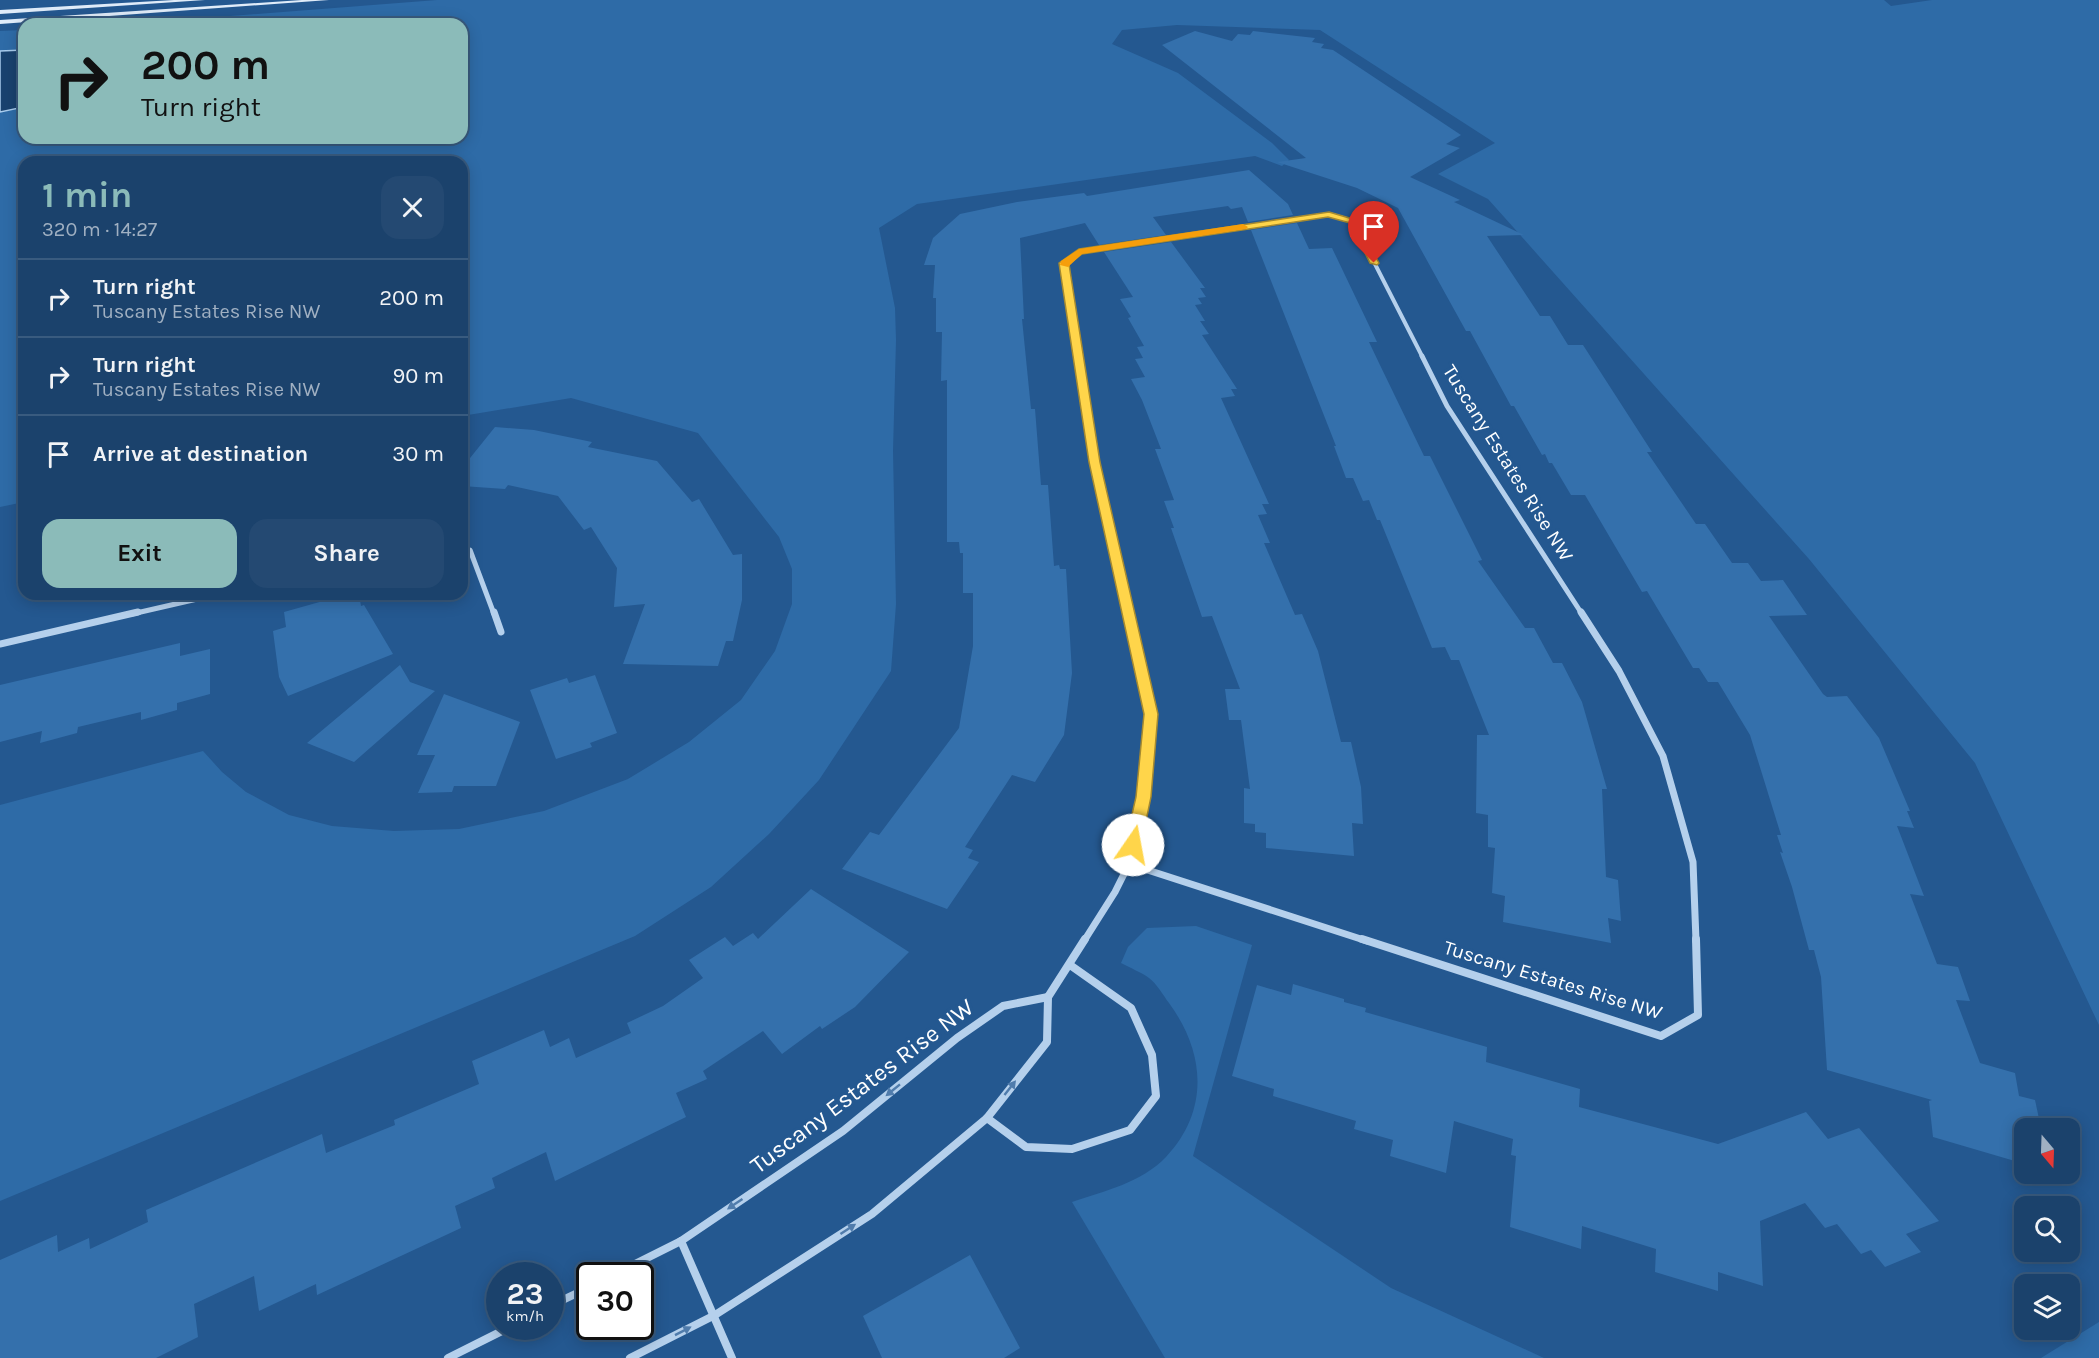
<!DOCTYPE html>
<html lang="en">
<head>
<meta charset="utf-8">
<style>
	:root { --surface:#1b426c; --page:#244972; --text:#f1f3f6; --muted:#a0b0c2; --line:#395b7f; --accent:#8bbbb9 }
	body { margin:0; font-family:Karla,sans-serif; background:var(--page); color:var(--text); height:100vh; display:flex; flex-direction:column; font-size:22px; white-space:nowrap }
	* { box-sizing:border-box; margin:0 }
	p { font-size:20px; color:var(--muted) }
	.icon { flex:none; width:33px; height:33px; fill:none; stroke:currentColor; stroke-width:2; stroke-linecap:round; stroke-linejoin:round }
	.map { position:relative; flex:1; overflow:hidden }
	.details { position:absolute; left:18px; top:156px; width:450px; height:444px; display:flex; flex-direction:column; background:var(--surface); border-radius:18px; box-shadow:0 3px 15px #0003,0 0 0 2px var(--line) }
	.details>* { flex:none }
	.top-card { position:absolute; left:18px; top:18px; width:450px; height:126px; border-radius:18px; box-shadow:0 3px 15px #0003,0 0 0 2px var(--line); background:#8bbbb9; color:#111; overflow:hidden }
	.needle { width:39px; rotate:161deg }
	.buttons { position:absolute; left:2014px; top:1118px; display:grid; gap:12px }
	.buttons a { display:grid; place-items:center; width:66px; height:66px; border-radius:12px; background:var(--surface); box-shadow:0 3px 15px #0003,0 0 0 2px var(--line); font-size:30px }
	.speed { position:absolute; left:486px; top:1262px; display:flex; gap:12px; font-size:30px; font-weight:700; text-align:center }
	.speed>* { display:grid; place-content:center; width:78px; height:78px; border-radius:50%; background:var(--surface); box-shadow:0 3px 15px #0003,0 0 0 2px var(--line); line-height:1 }
	.speed small { font-size:15px; font-weight:400 }
	.speed .limit { border:3px solid #111; border-radius:9px; background:#fff; color:#111 }
	.pin { position:absolute; display:grid; place-items:center; width:51px; height:51px; color:#fff; margin:-62px -26px; border-radius:50% 50% 50% 0; rotate:-45deg; box-shadow:0 0 6px #0007 }
	.pin .icon { rotate:45deg }
	.me { position:absolute; width:66px; margin:-33px; rotate:12deg; stroke-linejoin:round; filter:drop-shadow(0 0 4px #0008) }
	.turn { display:flex; align-items:center; gap:21px; height:126px; padding:0 24px; font-size:27px }
	.turn .icon { width:78px; height:78px; stroke-width:2.5 }
	.turn b { display:block; font-size:42px; line-height:51px }
	.round { display:grid; place-items:center; flex:none; width:63px; height:63px; border-radius:18px; background:var(--page) }
	.summary { display:flex; align-items:center; justify-content:space-between; height:102px; padding:0 24px }
	h1 { font-size:36px; font-weight:700; line-height:45px; color:var(--accent) }
	.button { display:flex; gap:12px; margin-top:auto; padding:12px 24px }
	.button a { flex:1; height:69px; border-radius:18px; background:var(--accent); color:#111; font-size:24px; font-weight:700; line-height:69px; text-align:center }
	.button a+a { background:var(--page); color:var(--text) }
	ul { padding:0; list-style:none }
	li { display:flex; align-items:center; gap:18px; height:78px; padding:0 24px; border-top:2px solid var(--line) }
	li div { flex:1 }
	li b { display:block; font-size:22px }
	li em { font-style:normal }
	.map>svg:first-child { display:block }
	.green { fill:#2e6ba7 }
	.water { fill:#19426f; stroke:#a9cced; stroke-width:1.5 }
	.building { fill:#3470ac }
	.lines { fill:none; stroke-linecap:round; stroke-linejoin:round }
	.street-far3 { stroke:#b5d0ec; stroke-width:4 }
	.street-far2 { stroke:#b5d0ec; stroke-width:5 }
	.street-far1 { stroke:#b5d0ec; stroke-width:7 }
	.street { stroke:#b5d0ec; stroke-width:8 }
	.secondary { fill:#e0ecf9; fill-rule:evenodd }
	.oneway { fill:#507cac }
	.route { fill:#ffd54a; stroke:#a68a30; stroke-width:1.5 }
	.slow { fill:#f59e0b }
	.labels { text-anchor:middle; dominant-baseline:central; stroke-width:6; stroke-linejoin:round; paint-order:stroke }
	.street-label { font-size:20px; fill:#fff; stroke:#245890 }
	.near-street-label { font-size:24px; fill:#fff; stroke:#245890 }
</style>
</head>
<body>
<div class="map">
<svg width="2099" height="1358" viewBox="0 0 2099 1358">
	<rect width="100%" height="100%" fill="#245890"/>
	<!-- green -->
	<g class="green">
		<path d="M437,0H1884L1891,6L1932,0H2099V1025L1975,763L1809,559L1488,199L1438,174L1495,143L1320,30L1177,25L1122,30L1112,44L1178,73L1272,143L1289,160L1282,166L1255,156L917,204L879,228L895,308L896,340L893,451L896,604L891,671L819,780L769,834L711,887L635,936L0,1201V805L203,751L222,772L246,792L289,815L332,826L394,831L459,829L544,811L628,779L689,742L741,700L775,651L792,604V569L779,537L698,433L571,398L462,416V162H24V502L0,507V31L24,30V138H462V24H127Z"/>
		<path d="M1196,926L1252,945L1193,1156L1391,1288L1544,1358H1165L1072,1202C1104,1191 1141,1183 1166,1157C1210,1110 1205,1052 1169,1003C1163,995 1157,984 1149,978C1141,972 1130,968 1121,963L1128,947L1147,928Z"/>
		<path d="M2099,1322V1358H2041Z"/>
	</g>
	<!-- water -->
	<path class="water" d="M24,50V107L0,112V51Z"/>
	<!-- building -->
	<g class="building">
		<path d="M1195,31L1232,41L1238,34L1250,35L1253,31L1315,38L1312,42L1324,44L1321,48L1333,50L1461,135L1446,144L1460,148L1410,177L1460,200L1454,202L1524,235L1487,236L1540,316H1550L1568,345H1583L1652,452H1647L1696,524H1705L1732,563H1748L1761,581L1783,580L1807,615L1769,616L1823,694L1827,697L1847,696L1879,738L1910,811H1907L1914,828L1897,826L1924,896L1910,894L1937,964L1958,967L1970,1001L1956,1000L1980,1063L2015,1073L2019,1096L2035,1100L2041,1128H2025V1164L1933,1137L1929,1101L1932,1100L1827,1070L1821,977L1814,950H1809L1792,887L1780,852L1783,853L1777,835H1781L1750,735L1718,682H1708L1699,668H1693L1647,591L1642,592L1585,495H1571L1552,463H1549L1545,454L1542,455L1514,406H1511L1470,331H1466L1398,208L1357,188L1277,162L1306,158L1162,45Z"/>
		<path d="M1249,170L1288,204L1293,215L1248,222L1242,207L1231,209L1228,206L1153,217L1166,235L1099,245L1085,223L1020,238L1024,319H1022L1031,409H1035L1041,485H1048L1054,566L1059,565L1060,569H1066L1072,673L1064,735L1035,782L1012,775L965,847L973,850L968,858L979,862L947,909L842,869L870,832L879,835L959,728L973,646V593H963V553H960L959,542H947V380L941,381L942,332H936V298H933L935,265H924L933,238L960,214L1017,202L1084,193L1087,196Z"/>
		<path d="M1297,223L1309,249L1332,248L1377,342H1369L1379,363L1424,456H1430L1482,560L1478,561L1525,628H1534L1553,663H1562L1582,702L1607,789H1602L1606,877L1618,880L1621,921L1608,918L1611,943L1503,922L1505,896L1492,893L1495,848L1488,847V815L1476,813L1477,735H1489L1459,660H1451L1445,647L1432,648L1380,520H1377L1369,500L1363,501L1353,478H1346L1334,446H1336L1251,230Z"/>
		<path d="M1171,242L1205,288H1200L1206,297L1198,298L1202,304L1195,305L1205,321H1200L1209,334L1202,335L1237,389H1231L1235,396L1221,398L1269,504H1262L1267,514L1258,515L1270,543H1264L1295,615L1302,614L1318,651L1341,742H1351L1361,787L1363,824L1352,823L1354,856L1266,848V833L1255,832V824L1244,823V788L1250,789L1241,720H1229L1225,689H1240L1212,616L1202,617L1171,528H1174L1164,501L1174,500L1155,449H1161L1142,400L1131,379L1145,377L1135,359L1143,358L1137,347L1144,346L1128,318L1131,317L1120,299L1133,297L1104,252Z"/>
		<path d="M495,427L534,430L592,442L588,447L657,461L692,502L699,499L733,555L742,554V600L733,641H726L718,666L623,664L645,604L614,607L617,568L591,527L584,530L558,496L508,485L505,489L462,486V468Z"/>
		<path d="M348,594H359L361,606L364,605L393,654L288,696L279,677L273,631L286,627L284,612Z"/>
		<path d="M180,643V656L210,649V694L177,703V710L141,720V712L78,727L77,733L40,743L42,731L0,742V685Z"/>
		<path d="M400,665L410,682L435,691L354,762L307,743Z"/>
		<path d="M595,675L617,733L590,743L592,747L556,759L530,690L567,678L569,683Z"/>
		<path d="M444,694L520,722L496,786H454L452,792L418,793L435,755H417Z"/>
		<path d="M811,889L909,952L855,1007L822,1029L820,1026L782,1054L763,1031L703,1071L707,1079L676,1093L686,1117L555,1181L546,1152L492,1178L495,1188L455,1206L461,1228L317,1295L316,1284L259,1311L254,1276L194,1304L198,1337L156,1358H0V1260L57,1235L58,1252L89,1238L90,1249L148,1222L146,1210L322,1134L326,1153L395,1125L394,1120L479,1084L472,1061L544,1030L550,1047L569,1038L576,1058L631,1033L627,1023L663,1006L703,978L689,960L725,937L733,946L753,933L758,939Z"/>
		<path d="M1293,984L1344,999V1002L1366,1008L1365,1012L1487,1047L1486,1062L1580,1089L1579,1107L1718,1144L1806,1112L1828,1139L1859,1128L1939,1221L1906,1234L1921,1252L1885,1267L1871,1250L1861,1254L1837,1224L1825,1228L1805,1203L1760,1221L1763,1286L1718,1272V1291L1655,1272L1656,1249L1582,1226L1581,1249L1510,1227L1516,1156L1511,1155L1513,1139L1454,1121L1446,1173L1390,1156L1393,1140L1354,1129L1356,1121L1273,1096L1274,1089L1232,1076L1257,985L1291,995Z"/>
		<path d="M970,1255L1020,1348L1004,1358H882L863,1316Z"/>
	</g>
	<g class="lines">
		<!-- street-far3 -->
		<path class="street-far3" d="M1079,358L1064,263L1079,252L1329,214L1353,221L1423,358"/>
		<!-- street-far2 -->
		<g class="street-far2">
			<path d="M1079,356L1095,462L1129,614"/>
			<path d="M1422,356L1447,406L1582,614"/>
			<path d="M462,550H470L494,614"/>
			<path d="M132,614L219,594"/>
		</g>
		<!-- street-far1 -->
		<g class="street-far1">
			<path d="M494,612L501,632"/>
			<path d="M1128,612L1151,714L1144,797L1129,864"/>
			<path d="M1581,612L1619,671L1663,756L1693,862L1696,941"/>
			<path d="M0,644L138,612"/>
			<path d="M1129,864L1367,941"/>
			<path d="M1084,941L1115,892L1129,864"/>
		</g>
		<!-- street -->
		<g class="street">
			<path d="M1362,939L1661,1036L1698,1015L1696,939"/>
			<path d="M987,1118L1026,1147L1072,1149L1130,1130L1156,1096L1152,1055L1131,1008L1070,965"/>
			<path d="M681,1241L732,1358"/>
			<path d="M613,1275L681,1241L843,1131L957,1038L1003,1006L1048,997"/>
			<path d="M550,1306L590,1287"/>
			<path d="M448,1358L512,1326"/>
			<path d="M630,1358L715,1315L872,1214L987,1118L1047,1042L1048,997L1085,939"/>
		</g>
		<!-- secondary -->
		<g class="secondary">
			<path d="M174,0H205L0,14V10Z"/>
			<path d="M302,0H329L0,24V20Z"/>
		</g>
	</g>
	<!-- one-way arrows -->
	<defs><path id="oneway-solid" d="M-6-.8H1V-3.2L6.5 0L1 3.2V.8H-6Z" transform="scale(1.5)"/></defs>
	<g class="oneway">
		<use href="#oneway-solid" transform="translate(1010 1088) rotate(-52)"/>
		<use href="#oneway-solid" transform="translate(893 1090) rotate(141)"/>
		<use href="#oneway-solid" transform="translate(735 1204) rotate(146)"/>
		<use href="#oneway-solid" transform="translate(848 1229) rotate(-33)"/>
		<use href="#oneway-solid" transform="translate(683 1331) rotate(-27)"/>
	</g>
	<!-- route -->
	<path class="route" d="M1329,212L1356,220L1379,263L1377,265L1370,263L1350,223L1328,217L1082,254L1069,264L1100,462L1158,714L1151,797L1141,845L1138,850H1127L1125,845L1136,797L1144,714L1089,462L1059,263L1079,249Z"/>
	<!-- slow -->
	<path class="slow" d="M1243,224L1248,227L1246,229L1082,254L1068,267L1060,265L1061,261L1079,249Z"/>
	<g class="labels">
		<!-- street labels -->
		<g class="street-label">
			<text transform="translate(1508 463) rotate(58)">Tuscany Estates Rise NW</text>
			<text transform="translate(1553 980) rotate(17)">Tuscany Estates Rise NW</text>
		</g>
		<!-- near-street labels -->
		<g class="near-street-label">
			<text transform="translate(862 1086) rotate(-37)">Tuscany Estates Rise NW</text>
		</g>
	</g>
</svg>
<div class="buttons">
<a><svg class="needle" viewBox="-14 -14 28 28"><path d="M0-13l5 13h-10z" fill="#e53935"/><path d="M0 13l5-13h-10z" fill="#a0b0c2"/></svg></a>
<a><svg class="icon" aria-label="search" viewBox="0 0 24 24"><circle cx="10" cy="10" r="6"/><path d="M15 15l6 6"/></svg></a>
<a><svg class="icon" aria-label="layers" viewBox="0 0 24 24"><path d="M12 4l9 5-9 5-9-5zM3 14l9 5 9-5"/></svg></a>
</div>
<div class="speed"><div>23<small>km/h</small></div><div class="limit">30</div></div>
<div class="pin" style="left:1374px;top:263px;background:#d93025"><svg class="icon" aria-label="arrive" viewBox="0 0 24 24"><path d="M6 21V4h12l-3 4 3 4H6"/></svg></div>
<svg class="me" style="left:1133px;top:845px" viewBox="-20 -20 40 40"><circle r="19" fill="#fff"/><path d="M0-13L10 11 0 6-10 11z" fill="#ffd54a"/></svg>
<div class="top-card">
<div class="turn"><svg class="icon" aria-label="right" viewBox="0 0 24 24"><path d="M7 20v-9h11M14 6l5 5-5 5"/></svg><div><b>200 m</b>Turn right</div></div>
</div>
<section class="details">
<div class="summary"><div><h1>1 min</h1><p>320 m · 14:27</p></div><a class="round"><svg class="icon" aria-label="close" viewBox="0 0 24 24"><path d="M6 6l12 12M18 6L6 18"/></svg></a></div>
<ul>
<li><svg class="icon" aria-label="right" viewBox="0 0 24 24"><path d="M7 20v-9h11M14 6l5 5-5 5"/></svg><div><b>Turn right</b><p>Tuscany Estates Rise NW</p></div><em>200 m</em></li>
<li><svg class="icon" aria-label="right" viewBox="0 0 24 24"><path d="M7 20v-9h11M14 6l5 5-5 5"/></svg><div><b>Turn right</b><p>Tuscany Estates Rise NW</p></div><em>90 m</em></li>
<li><svg class="icon" aria-label="arrive" viewBox="0 0 24 24"><path d="M6 21V4h12l-3 4 3 4H6"/></svg><div><b>Arrive at destination</b></div><em>30 m</em></li>
</ul>
<div class="button"><a>Exit</a><a>Share</a></div>
</section>
</div>
</body>
</html>
